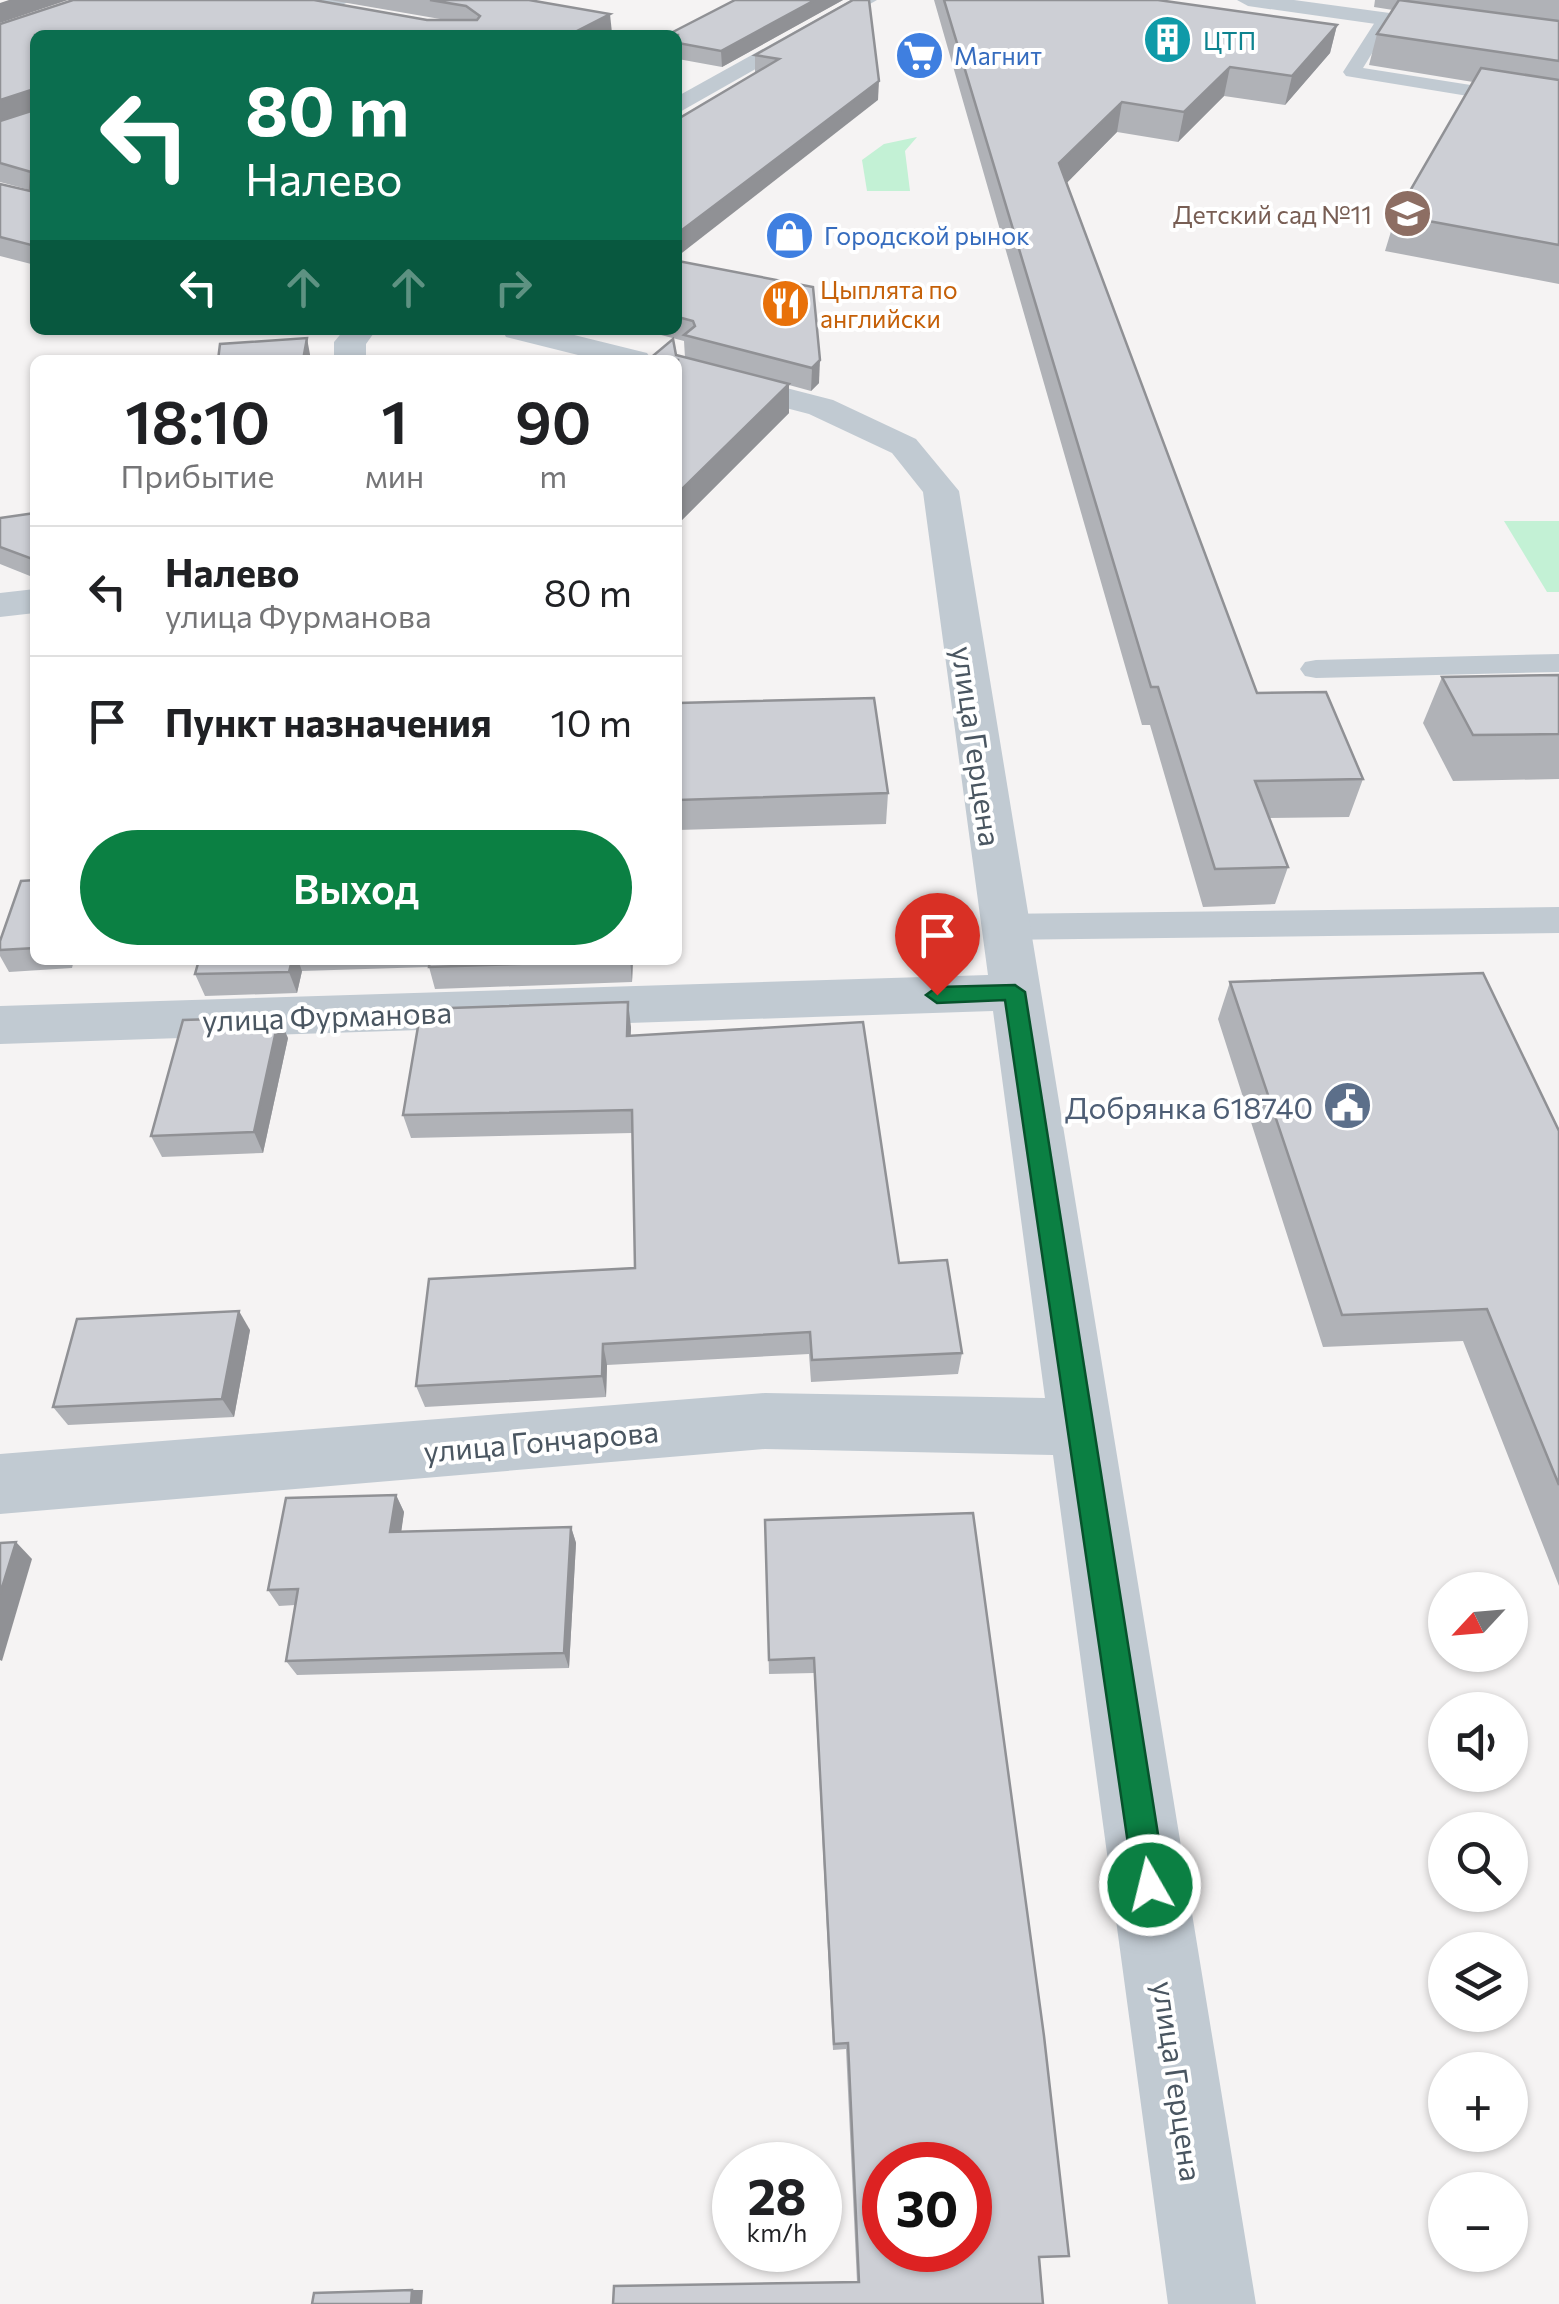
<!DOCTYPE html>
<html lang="ru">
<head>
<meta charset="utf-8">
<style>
	:root { --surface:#fff; --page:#f6f6f6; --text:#202124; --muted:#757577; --line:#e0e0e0; --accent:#0b8043 }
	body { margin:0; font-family:Commissioner,sans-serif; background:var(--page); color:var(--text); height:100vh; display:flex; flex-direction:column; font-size:38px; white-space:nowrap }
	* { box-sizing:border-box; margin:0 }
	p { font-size:32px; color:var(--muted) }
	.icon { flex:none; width:55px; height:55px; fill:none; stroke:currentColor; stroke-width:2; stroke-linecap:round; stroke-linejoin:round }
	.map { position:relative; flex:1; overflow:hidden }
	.sheet { position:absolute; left:30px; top:355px; width:652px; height:610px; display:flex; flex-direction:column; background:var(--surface); border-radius:15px; box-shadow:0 2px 8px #0004 }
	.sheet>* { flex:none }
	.guide { position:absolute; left:30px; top:30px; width:652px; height:305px; border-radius:15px; box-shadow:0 2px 8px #0004; background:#0b6e4f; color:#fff; overflow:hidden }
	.needle { width:65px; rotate:244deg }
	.controls { position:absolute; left:1428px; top:1572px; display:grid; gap:20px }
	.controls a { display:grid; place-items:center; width:100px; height:100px; border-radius:50%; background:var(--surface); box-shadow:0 2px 8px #0004; font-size:50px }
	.speed { position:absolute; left:712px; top:2142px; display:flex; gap:20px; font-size:50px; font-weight:700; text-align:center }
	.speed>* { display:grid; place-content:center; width:130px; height:130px; border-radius:50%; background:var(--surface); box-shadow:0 2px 8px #0004; line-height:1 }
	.speed small { font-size:25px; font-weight:400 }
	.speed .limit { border:15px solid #d22; background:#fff; color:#111 }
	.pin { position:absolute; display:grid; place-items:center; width:85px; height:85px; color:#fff; margin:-102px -42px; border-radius:50% 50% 50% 0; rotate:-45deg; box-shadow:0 0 10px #0007 }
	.pin .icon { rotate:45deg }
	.me { position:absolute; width:110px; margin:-55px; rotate:352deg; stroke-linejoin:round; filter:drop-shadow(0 0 8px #0008) }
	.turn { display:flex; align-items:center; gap:35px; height:210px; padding:0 50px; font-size:45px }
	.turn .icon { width:130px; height:130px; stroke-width:2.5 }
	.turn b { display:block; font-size:70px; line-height:85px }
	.lanes { display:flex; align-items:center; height:95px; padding:0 50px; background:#0003; justify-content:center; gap:50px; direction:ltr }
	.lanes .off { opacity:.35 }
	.eta { display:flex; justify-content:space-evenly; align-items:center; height:170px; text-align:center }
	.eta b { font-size:60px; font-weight:600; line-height:70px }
	.button { display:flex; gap:20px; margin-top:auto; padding:20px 50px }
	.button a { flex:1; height:115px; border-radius:60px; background:var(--accent); color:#fff; font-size:40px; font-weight:600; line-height:115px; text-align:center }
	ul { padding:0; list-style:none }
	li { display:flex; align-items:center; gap:30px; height:130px; padding:0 50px; border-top:2px solid var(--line) }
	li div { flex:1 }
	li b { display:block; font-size:38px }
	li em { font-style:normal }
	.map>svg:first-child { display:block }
	.green { fill:#c3f1d5 }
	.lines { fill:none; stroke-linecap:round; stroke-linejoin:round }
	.lane { fill:#c1cad2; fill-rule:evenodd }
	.street { fill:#c1cad2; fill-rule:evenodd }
	.wall { fill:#b0b2b7 }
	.shaded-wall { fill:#909195 }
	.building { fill:#cdcfd5; stroke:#909195; stroke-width:2.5; fill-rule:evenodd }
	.route { fill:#0b8043; stroke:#07532c; stroke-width:2.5 }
	.labels { text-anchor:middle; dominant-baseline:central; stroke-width:8; stroke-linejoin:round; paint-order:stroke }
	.far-culture-label { font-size:25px; fill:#0d838f; stroke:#fff; text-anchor:start }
	.far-shop-label { font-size:25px; fill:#366cbe; stroke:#fff; text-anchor:start }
	.far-education-label { font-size:25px; fill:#785e54; stroke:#fff; text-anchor:end }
	.far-food-label { font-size:25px; fill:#c56008; stroke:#fff; text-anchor:start }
	.street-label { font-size:30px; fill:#4a5661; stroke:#fff }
	.service-label { font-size:30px; fill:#4e5e75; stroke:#fff; text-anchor:end }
</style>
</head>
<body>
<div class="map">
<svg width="1559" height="2304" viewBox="0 0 1559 2304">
	<rect width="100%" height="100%" fill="#f5f3f3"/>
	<!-- green -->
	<g class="green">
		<path d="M917,137L905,151L910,191H867L862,160L884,144Z"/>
		<path d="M1504,521H1559V592H1547Z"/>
	</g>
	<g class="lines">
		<!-- lane -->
		<g class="lane">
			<path d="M1385,14L1393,19L1363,68L1559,99V111L1346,76L1343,72L1377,19Z"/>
			<path d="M1559,654V672L1316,678L1305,676L1300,669L1305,662L1316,660Z"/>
			<path d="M1559,907V933L1006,940L993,936L987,927L993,918L1006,914Z"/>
		</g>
		<!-- street -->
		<g class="street">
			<path d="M323,0H353L273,35H242L245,30Z"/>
			<path d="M851,0H877L678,113V96Z"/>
			<path d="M1237,0H1294L1559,36V50L1248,6Z"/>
			<path d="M344,330H376L366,344V360H334V342Z"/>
			<path d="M502,330H554L647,353L652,360H598L506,337Z"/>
			<path d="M678,360L833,400L916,439L959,491L1256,2304H1168L1053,1455L765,1449L0,1514V1454L765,1393L1045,1398L993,1011L0,1044V1006L988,975L923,492L892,453L809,414L678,380Z"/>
			<path d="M35,589V613L0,617V593Z"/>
		</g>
	</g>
	<!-- wall -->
	<g class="wall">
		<path d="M330,0H529L612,33L607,35H35V265L0,256V184L30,190L0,182V24L446,20Z"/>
		<path d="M735,0H843L722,67L678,59V35Z"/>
		<path d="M853,0L878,100L755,73V55Z"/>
		<path d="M934,0H1158L1337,25L1330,53L1285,105L1224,96L1178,142L1117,132L1066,183L1257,693L1363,779L1349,817L1269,818L1288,867L1275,904L1203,907L1150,725H1142Z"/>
		<path d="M1375,0H1559V284L1385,251L1396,215L1473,82L1369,65L1377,34L1393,10L1374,7Z"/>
		<path d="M678,261L813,287L819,383L811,391L789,385V413L678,524V360L676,355L685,358L684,341L642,330H678Z"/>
		<path d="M35,513V578L0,564V518Z"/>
		<path d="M1559,675V779L1453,781L1423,723L1442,677Z"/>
		<path d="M678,703L888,793L886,824L678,830Z"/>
		<path d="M35,880V960H74L72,968L9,972L0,956V941Z"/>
		<path d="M199,960H633L632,982L435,989L429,967L302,971L297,993L205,996L195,974Z"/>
		<path d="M1230,982L1559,1131V1586L1463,1341L1323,1347L1218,1019Z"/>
		<path d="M631,1027L630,1035L899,1263L962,1353L958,1374L811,1382L809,1354L607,1365L606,1397L425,1407L416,1386L635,1268L632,1133L411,1138L403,1115Z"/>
		<path d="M288,1038L263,1153L162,1157L151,1136Z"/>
		<path d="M250,1330L234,1417L68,1425L53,1407Z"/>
		<path d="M396,1495L404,1512L401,1531L571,1527L576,1543L569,1668L297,1675L286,1661L295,1605L279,1606L268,1590Z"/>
		<path d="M765,1520L1039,2258L857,2282L846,2049L833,2050L814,1673L769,1674Z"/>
	</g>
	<!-- shaded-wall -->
	<g class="shaded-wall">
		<path d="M9,0H68L0,23V3Z"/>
		<path d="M815,0H843L722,67L721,51Z"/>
		<path d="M610,14L612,33L607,35H569Z"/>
		<path d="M1337,25L1330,53L1285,105L1292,76Z"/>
		<path d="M1230,67L1224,96L1178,142L1184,112Z"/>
		<path d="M879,81L878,100L678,256V233Z"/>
		<path d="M31,90L35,111L0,122V100Z"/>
		<path d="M1122,102L1117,132L1055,195L1059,163Z"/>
		<path d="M307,338L311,360H303Z"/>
		<path d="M820,360L819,383L811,391L812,368Z"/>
		<path d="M789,384V413L678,524V493Z"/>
		<path d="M292,960H298L302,971L297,993L289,972Z"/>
		<path d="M630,960H633L632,982Z"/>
		<path d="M628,1002L631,1027L630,1060L627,1036Z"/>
		<path d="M279,1017L288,1038L263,1153L254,1132Z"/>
		<path d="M239,1311L250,1330L234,1417L222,1399Z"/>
		<path d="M603,1344L607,1365L606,1397L602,1376Z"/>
		<path d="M396,1495L404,1512L399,1548L390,1532Z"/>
		<path d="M571,1527L576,1543L569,1668L564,1653Z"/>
		<path d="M16,1542L32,1559L2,1661L0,1660V1594Z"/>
		<path d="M412,2290H423L422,2304H411Z"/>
	</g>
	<!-- building -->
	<g class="building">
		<path d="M73,0H314L427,20H477L480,16L466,6L430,0H529L610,14L569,35H35V246L0,237V184L30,191L31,172L0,163V121L31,111V90L0,100V24Z"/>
		<path d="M735,0H815L721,51L678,43V35H667Z"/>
		<path d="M853,0H869L879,81L678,233V119L779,59L755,55Z"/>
		<path d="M944,0H1158L1337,25L1292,76L1230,67L1184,112L1122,102L1059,163L1257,693L1326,692L1363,779L1255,781L1288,867L1215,869L1158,687H1151Z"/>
		<path d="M1399,0L1559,21V61L1377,34Z"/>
		<path d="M1481,68L1559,80V245L1396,215Z"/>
		<path d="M678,261L813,287L820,360L812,368L684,335L695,326L693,321L678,317Z"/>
		<path d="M307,338L303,360H218L220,344Z"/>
		<path d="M673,339L676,355L789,384L678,493V360H648Z"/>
		<path d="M35,513V560L0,547V518Z"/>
		<path d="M1559,675V734L1473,735L1442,677Z"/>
		<path d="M874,698L888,793L678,800V703Z"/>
		<path d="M35,880V948L0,950V941L21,881Z"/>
		<path d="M199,960H292L289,972L195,974Z"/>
		<path d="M430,960H630L429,967Z"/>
		<path d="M1483,973L1559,1131V1485L1487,1309L1342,1315L1230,982Z"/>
		<path d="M628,1002L627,1036L863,1022L899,1263L947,1260L962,1353L812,1360L810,1332L603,1344L602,1376L416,1386L429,1279L635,1268L632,1110L403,1115L421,1009Z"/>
		<path d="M279,1017L254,1132L151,1136L183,1020Z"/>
		<path d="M239,1311L222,1399L53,1407L77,1319Z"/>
		<path d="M396,1495L390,1532L571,1527L564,1653L286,1661L298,1589L268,1590L286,1498Z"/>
		<path d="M973,1513L1044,2036L1069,2256L1039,2257L1043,2304H613L614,2286L859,2282L848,2043L834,2044L814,1658L769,1660L765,1520ZM885,2165H970V2250H885Z"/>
		<path d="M16,1542L0,1594V1543Z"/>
		<path d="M412,2290L411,2304H312L314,2293Z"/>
	</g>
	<!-- route -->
	<path class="route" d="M1015,985L1025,992L1166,1885L1161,1896L1150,1901L1139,1896L1134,1885L1005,1000L937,1003L926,995L937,987Z"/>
	<!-- icons -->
	<defs>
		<symbol id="building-disc" viewBox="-11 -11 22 22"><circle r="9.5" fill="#0f9aa8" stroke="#fff"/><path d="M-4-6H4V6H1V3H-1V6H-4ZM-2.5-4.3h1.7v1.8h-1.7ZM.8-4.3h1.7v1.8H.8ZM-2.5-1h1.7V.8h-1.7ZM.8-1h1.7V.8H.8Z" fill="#fff"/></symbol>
		<symbol id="supermarket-disc" viewBox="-11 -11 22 22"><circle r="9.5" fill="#3f7fe0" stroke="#fff"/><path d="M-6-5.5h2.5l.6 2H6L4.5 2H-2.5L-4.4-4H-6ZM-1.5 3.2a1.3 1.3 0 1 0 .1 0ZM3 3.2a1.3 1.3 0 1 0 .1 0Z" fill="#fff"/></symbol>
		<symbol id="school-disc" viewBox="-11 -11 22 22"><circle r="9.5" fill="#8d6e63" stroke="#fff"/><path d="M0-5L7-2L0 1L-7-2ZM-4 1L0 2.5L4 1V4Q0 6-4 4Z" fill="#fff"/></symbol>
		<symbol id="shop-disc" viewBox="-11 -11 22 22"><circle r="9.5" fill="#3f7fe0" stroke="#fff"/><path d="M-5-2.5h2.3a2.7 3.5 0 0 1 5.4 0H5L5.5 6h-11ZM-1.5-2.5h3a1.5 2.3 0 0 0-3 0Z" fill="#fff"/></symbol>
		<symbol id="restaurant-disc" viewBox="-11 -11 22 22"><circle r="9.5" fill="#e8710a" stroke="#fff"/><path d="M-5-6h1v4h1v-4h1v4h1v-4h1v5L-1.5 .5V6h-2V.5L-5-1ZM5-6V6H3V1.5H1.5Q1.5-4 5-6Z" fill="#fff"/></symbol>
		<symbol id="civic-disc" viewBox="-11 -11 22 22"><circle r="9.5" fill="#5c6f8a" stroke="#fff"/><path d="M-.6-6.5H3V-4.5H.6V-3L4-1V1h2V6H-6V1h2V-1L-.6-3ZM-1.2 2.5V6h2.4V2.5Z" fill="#fff"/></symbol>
	</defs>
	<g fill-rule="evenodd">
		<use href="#building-disc" x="1140" y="12" width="55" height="55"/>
		<use href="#supermarket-disc" x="892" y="28" width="55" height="55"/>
		<use href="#school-disc" x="1380" y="186" width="55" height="55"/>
		<use href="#shop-disc" x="762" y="208" width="55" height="55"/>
		<use href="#restaurant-disc" x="758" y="276" width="55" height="55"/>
		<use href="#civic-disc" x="1320" y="1078" width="55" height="55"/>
	</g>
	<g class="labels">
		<!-- far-culture labels -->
		<g class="far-culture-label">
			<text x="1203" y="40">ЦТП</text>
		</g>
		<!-- far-shop labels -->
		<g class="far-shop-label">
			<text x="954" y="55">Магнит</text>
			<text x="824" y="235">Городской рынок</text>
		</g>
		<!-- far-education labels -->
		<g class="far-education-label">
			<text x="1372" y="214">Детский сад №11</text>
		</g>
		<!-- far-food labels -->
		<g class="far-food-label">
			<text x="820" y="289">Цыплята по<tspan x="820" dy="29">английски</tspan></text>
		</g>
		<!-- street labels -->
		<g class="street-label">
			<text transform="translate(978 746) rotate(82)">улица Герцена</text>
			<text transform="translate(327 1015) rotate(-2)">улица Фурманова</text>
			<text transform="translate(541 1440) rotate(-5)">улица Гончарова</text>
			<text transform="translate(1179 2081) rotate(82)">улица Герцена</text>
		</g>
		<!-- service labels -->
		<g class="service-label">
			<text x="1313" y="1106">Добрянка 618740</text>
		</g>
	</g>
</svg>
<div class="controls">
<a><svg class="needle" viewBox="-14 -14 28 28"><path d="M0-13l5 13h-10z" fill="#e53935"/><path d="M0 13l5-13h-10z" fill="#757577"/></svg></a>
<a><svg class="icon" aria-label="sound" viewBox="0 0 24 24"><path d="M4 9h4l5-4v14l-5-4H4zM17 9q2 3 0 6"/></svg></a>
<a><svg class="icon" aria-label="search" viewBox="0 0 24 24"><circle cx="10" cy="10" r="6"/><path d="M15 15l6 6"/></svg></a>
<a><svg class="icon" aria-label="layers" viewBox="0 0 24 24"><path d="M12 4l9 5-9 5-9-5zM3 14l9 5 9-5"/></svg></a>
<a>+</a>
<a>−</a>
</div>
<div class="speed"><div>28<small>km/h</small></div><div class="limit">30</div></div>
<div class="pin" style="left:937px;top:995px;background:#d93025"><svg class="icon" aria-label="arrive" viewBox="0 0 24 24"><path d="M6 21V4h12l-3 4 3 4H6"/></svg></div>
<svg class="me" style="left:1150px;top:1885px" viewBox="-20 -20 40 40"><circle r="17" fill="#0b8043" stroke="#fff" stroke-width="3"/><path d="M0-11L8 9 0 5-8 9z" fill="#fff"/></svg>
<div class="guide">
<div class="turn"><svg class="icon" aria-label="left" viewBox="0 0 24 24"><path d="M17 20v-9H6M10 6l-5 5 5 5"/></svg><div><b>80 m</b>Налево</div></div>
<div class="lanes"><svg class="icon" aria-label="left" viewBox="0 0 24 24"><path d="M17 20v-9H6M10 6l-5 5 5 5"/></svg><svg class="icon off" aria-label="ahead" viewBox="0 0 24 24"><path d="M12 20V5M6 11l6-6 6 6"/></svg><svg class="icon off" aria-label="ahead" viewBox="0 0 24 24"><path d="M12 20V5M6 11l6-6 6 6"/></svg><svg class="icon off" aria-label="right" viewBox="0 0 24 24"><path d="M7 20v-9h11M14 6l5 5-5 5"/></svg></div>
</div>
<section class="sheet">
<div class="eta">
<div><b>18:10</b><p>Прибытие</p></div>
<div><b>1</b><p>мин</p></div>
<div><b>90</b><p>m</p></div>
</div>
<ul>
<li><svg class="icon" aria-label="left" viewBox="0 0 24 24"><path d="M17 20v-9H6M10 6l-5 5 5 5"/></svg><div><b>Налево</b><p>улица Фурманова</p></div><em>80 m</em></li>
<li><svg class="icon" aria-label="arrive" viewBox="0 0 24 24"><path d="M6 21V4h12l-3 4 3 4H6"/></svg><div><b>Пункт назначения</b></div><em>10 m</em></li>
</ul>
<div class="button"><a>Выход</a></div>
</section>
</div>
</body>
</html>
